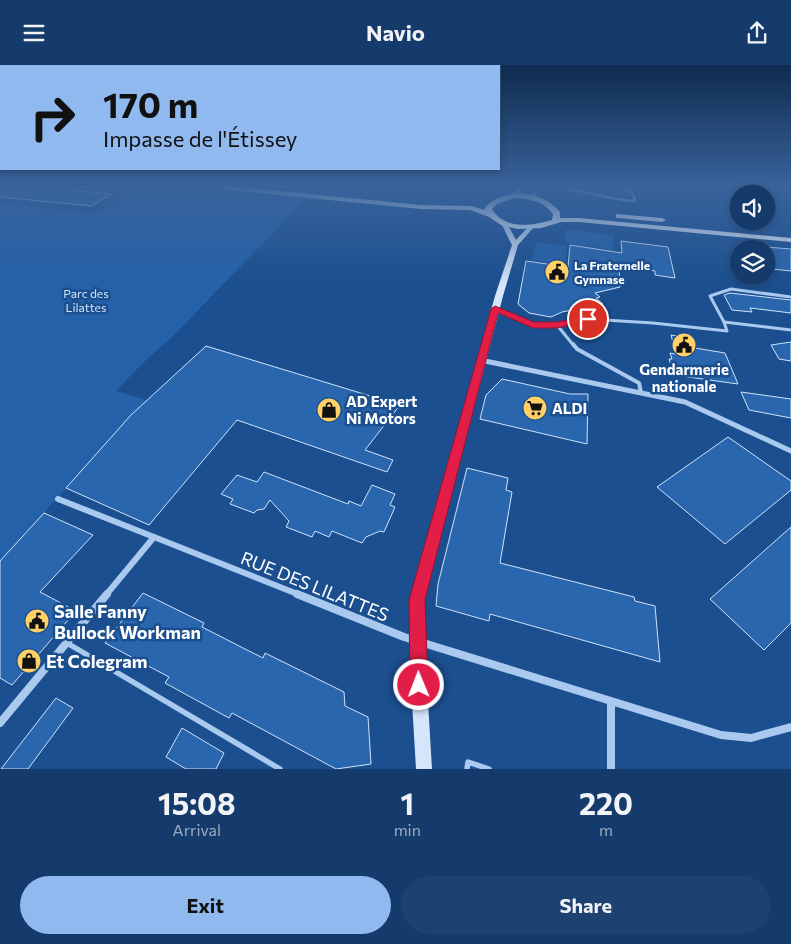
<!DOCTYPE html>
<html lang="en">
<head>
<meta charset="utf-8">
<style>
	:root { --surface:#143b6b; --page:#1d4271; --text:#f1f3f6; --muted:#9dadc1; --line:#33557e; --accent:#90b9f0 }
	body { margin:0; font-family:Commissioner,sans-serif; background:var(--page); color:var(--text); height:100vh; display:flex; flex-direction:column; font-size:19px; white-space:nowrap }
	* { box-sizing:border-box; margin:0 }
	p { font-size:16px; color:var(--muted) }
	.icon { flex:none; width:28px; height:28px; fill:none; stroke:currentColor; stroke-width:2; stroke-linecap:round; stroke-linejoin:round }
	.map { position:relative; height:704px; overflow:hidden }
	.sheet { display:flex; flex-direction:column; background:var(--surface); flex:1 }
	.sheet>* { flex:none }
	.top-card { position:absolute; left:0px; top:0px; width:500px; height:105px; box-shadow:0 2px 8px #0003,0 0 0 1px var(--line); background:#90b9f0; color:#111; overflow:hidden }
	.buttons { position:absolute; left:730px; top:120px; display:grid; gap:10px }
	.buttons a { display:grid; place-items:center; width:45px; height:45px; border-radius:50%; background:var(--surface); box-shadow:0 2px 8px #0003,0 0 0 1px var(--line); font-size:25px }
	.pin { position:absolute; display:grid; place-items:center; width:42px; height:42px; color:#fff; margin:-21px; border:2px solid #fff; border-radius:50%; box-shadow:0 1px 5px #0007 }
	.me { position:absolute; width:55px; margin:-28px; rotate:359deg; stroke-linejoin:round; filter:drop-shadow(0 0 4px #0008) }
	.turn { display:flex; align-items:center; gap:18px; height:105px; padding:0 20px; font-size:22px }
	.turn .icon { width:65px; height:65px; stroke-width:2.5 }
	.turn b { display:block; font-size:35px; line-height:42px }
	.eta { display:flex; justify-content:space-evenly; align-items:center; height:85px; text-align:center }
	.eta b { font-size:30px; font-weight:700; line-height:35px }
	.action { display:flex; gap:10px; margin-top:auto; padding:10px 20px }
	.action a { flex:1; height:58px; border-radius:30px; background:var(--accent); color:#111; font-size:20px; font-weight:700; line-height:58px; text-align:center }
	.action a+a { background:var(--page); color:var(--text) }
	header { display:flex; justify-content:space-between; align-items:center; height:65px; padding:0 20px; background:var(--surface); font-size:22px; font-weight:700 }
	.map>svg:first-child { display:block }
	.green { fill:#2461a8 }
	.building { fill:#2a66ad; stroke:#cfe3fa }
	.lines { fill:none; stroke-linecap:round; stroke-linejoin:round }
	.lane-far3 { stroke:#a9c9ee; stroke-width:2.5 }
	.lane-far2 { stroke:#a9c9ee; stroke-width:3 }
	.lane-far1 { stroke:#a9c9ee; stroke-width:4 }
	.lane { stroke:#a9c9ee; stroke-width:5.5 }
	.street-far3 { stroke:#a9c9ee; stroke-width:3 }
	.street-far2 { stroke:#a9c9ee; stroke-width:5 }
	.street-far1 { stroke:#a9c9ee; stroke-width:6 }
	.street { stroke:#a9c9ee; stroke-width:8 }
	.secondary { fill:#d6e6fa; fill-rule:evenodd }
	.primary { fill:#f0f6ff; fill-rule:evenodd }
	.route { fill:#e11d48; stroke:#92132f }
	.labels { text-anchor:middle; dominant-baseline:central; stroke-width:5; stroke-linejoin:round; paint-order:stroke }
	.far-poi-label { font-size:12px; font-weight:bold; fill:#fff; stroke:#1b4f8f; text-anchor:start }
	.far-park-label { font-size:12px; fill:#cfe3fa; stroke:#1b4f8f }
	.poi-label { font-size:15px; font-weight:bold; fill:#fff; stroke:#1b4f8f; text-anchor:start }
	.near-street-label { font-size:18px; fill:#fff; stroke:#1b4f8f }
	.near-poi-label { font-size:18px; font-weight:bold; fill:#fff; stroke:#1b4f8f; text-anchor:start }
</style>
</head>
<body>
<header><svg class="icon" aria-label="menu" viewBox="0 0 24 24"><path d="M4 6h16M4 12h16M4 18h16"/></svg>Navio<svg class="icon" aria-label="share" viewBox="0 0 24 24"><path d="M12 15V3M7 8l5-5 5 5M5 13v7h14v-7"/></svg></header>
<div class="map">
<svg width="791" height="704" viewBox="0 0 791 704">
	<rect width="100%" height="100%" fill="#1b4f8f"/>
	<!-- green -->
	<g class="green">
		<path d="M146,121H170L306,134L175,269L141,300L116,326L147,335L0,496V138L92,149Z"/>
		<path d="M566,164L613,170L614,185L565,178Z"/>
		<path d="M536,177L567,181L565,200L532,195Z"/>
	</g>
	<!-- building -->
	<g class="building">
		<path d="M0,121H28L111,129L92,141L0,132Z"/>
		<path d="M621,176L668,182L675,213L655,210V206L619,201L620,222L595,228L600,232L596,233L603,239L562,247L551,252L529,248L518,239L526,196L568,202L570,180L622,188Z"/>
		<path d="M766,182L791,184V206L772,204L766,194Z"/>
		<path d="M730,228L791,235V248L750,243L752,247L732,245L724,230Z"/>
		<path d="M671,270L692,273L695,283L725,288L738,319L674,310L669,294H672L670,288L676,289Z"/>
		<path d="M791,277V296L779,294L771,280Z"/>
		<path d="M206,281L400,340L365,385L393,395L387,407L237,355L149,460L66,423L131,350Z"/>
		<path d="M502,314L570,329H588L587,379L480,354L486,330Z"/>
		<path d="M741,327L791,334V353L749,345Z"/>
		<path d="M728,372L791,416V425L725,479L657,422Z"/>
		<path d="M467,403L508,413L506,425L512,427L500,498L634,532L635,536L655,541L660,597L490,549L489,556L436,541L438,519Z"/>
		<path d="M264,407L348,439L349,436L361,441L372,420L395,429L390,440L395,442L384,467L380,466L366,472L362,478L332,466L329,472L315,466L312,472L286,462L289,456L270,435L264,444L257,445L254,448L230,439L233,434L221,429L237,410L257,417Z"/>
		<path d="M44,448L93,470L40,527L76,546L12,620L0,613V496Z"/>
		<path d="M791,462V558L764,585L710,534Z"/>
		<path d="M143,528L204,558L202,562L245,584L263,593L265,588L344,627L345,641L368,652L371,699L336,704L232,648L229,653L165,618L169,612L105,578Z"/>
		<path d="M56,633L73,643L28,704H1Z"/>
		<path d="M182,663L224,688L216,704H186L166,692Z"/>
	</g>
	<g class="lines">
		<!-- lane-far3 -->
		<g class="lane-far3">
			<path d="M97,121L127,124L134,121"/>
			<path d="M328,121L336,126"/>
			<path d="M567,121L566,124C590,127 611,135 635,136L633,129L622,121"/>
		</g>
		<!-- lane-far2 -->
		<g class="lane-far2">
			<path d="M495,244L533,260H557L588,254L653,258L727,266L724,257L791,265"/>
			<path d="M724,257L710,231L731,224L791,232"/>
			<path d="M557,260L574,281"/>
		</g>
		<!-- lane-far1 -->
		<path class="lane-far1" d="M573,279L577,284L639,318L641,328"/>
		<!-- lane -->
		<g class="lane">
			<path d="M67,578L280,704"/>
			<path d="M467,704L468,697L489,704"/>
		</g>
		<!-- street-far3 -->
		<g class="street-far3">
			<path d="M532,121L536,134"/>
			<path d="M510,131L527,121"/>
		</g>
		<!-- street-far2 -->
		<path class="street-far2" d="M480,295L685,337L791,386"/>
		<!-- street-far1 -->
		<g class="street-far1">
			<path d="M58,434L154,472L106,530"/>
			<path d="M154,472L300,530"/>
		</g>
		<!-- street -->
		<g class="street">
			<path d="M297,529L404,572L721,670L751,673L791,662"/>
			<path d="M611,637V704"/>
			<path d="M0,658L107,529"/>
		</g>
		<!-- secondary -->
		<path class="secondary" d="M504,156L507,158L516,175L529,161L534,162L518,180L503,231L424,535L427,620L432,704H416L411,620L410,535L495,231L512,180L501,158Z"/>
		<!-- primary -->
		<g class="primary">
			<path d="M207,121H232L421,140L471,141L485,145L484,144C503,121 542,125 560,147V153H579L791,173V177L579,157H561L541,163L518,164L501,160L489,152L470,145L421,144L210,123ZM513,133C529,133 543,136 553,149L552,155C532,161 505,165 492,144L497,139Z"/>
			<path d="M616,149L662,153L666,155L662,157L619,153H616Z"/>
		</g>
	</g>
	<!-- sky -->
	<linearGradient id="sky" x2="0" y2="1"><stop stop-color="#0f2b4f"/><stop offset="0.55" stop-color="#39639b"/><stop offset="1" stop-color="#39639b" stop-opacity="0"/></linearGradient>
	<rect width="791" height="220" fill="url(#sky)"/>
	<!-- route -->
	<path class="route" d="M495,241L534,257H557L588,251L593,254L591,256L557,263H533L498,248L425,535L428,620L425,626L419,629L413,626L410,620L409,535L491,244Z"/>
	<!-- icons -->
	<defs>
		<symbol id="civic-disc" viewBox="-11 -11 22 22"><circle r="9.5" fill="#ffd166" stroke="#1b4f8f"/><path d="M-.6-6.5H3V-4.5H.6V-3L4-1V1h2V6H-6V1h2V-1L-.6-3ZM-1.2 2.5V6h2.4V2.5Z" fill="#111"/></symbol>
		<symbol id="supermarket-disc" viewBox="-11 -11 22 22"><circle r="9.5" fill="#ffd166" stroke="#1b4f8f"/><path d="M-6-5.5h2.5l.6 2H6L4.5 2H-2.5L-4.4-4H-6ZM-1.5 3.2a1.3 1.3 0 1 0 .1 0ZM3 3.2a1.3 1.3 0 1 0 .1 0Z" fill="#111"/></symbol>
		<symbol id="shop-disc" viewBox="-11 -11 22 22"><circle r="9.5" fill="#ffd166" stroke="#1b4f8f"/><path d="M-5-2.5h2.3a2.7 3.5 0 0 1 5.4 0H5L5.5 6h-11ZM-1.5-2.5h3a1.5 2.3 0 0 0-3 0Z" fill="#111"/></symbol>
	</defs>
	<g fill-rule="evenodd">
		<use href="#civic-disc" x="543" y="193" width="28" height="28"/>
		<use href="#civic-disc" x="670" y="266" width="28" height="28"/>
		<use href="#supermarket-disc" x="521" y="329" width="28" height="28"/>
		<use href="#shop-disc" x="315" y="331" width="28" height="28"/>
		<use href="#civic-disc" x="23" y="542" width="28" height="28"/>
		<use href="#shop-disc" x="15" y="582" width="28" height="28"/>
	</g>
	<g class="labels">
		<!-- far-poi labels -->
		<g class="far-poi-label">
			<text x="574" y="200">La Fraternelle<tspan x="574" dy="14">Gymnase</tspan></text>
		</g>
		<!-- far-park labels -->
		<g class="far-park-label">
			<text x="86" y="228">Parc des<tspan x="86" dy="14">Lilattes</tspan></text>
		</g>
		<!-- poi labels -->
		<g class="poi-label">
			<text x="684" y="304" text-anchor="middle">Gendarmerie<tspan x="684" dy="17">nationale</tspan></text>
			<text x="346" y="336">AD Expert<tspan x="346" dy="17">Ni Motors</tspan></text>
			<text x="552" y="343">ALDI</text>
		</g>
		<!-- near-street labels -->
		<g class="near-street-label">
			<text transform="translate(315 521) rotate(22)">RUE DES LILATTES</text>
		</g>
		<!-- near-poi labels -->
		<g class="near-poi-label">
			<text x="54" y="546">Salle Fanny<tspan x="54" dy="21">Bullock Workman</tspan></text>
			<text x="46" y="596">Et Colegram</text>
		</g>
	</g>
</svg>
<div class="buttons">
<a><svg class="icon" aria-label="sound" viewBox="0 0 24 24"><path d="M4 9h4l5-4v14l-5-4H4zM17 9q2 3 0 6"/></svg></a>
<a><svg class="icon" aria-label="layers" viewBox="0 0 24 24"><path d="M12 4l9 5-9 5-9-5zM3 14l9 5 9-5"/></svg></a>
</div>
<div class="pin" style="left:588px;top:254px;background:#d93025"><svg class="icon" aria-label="arrive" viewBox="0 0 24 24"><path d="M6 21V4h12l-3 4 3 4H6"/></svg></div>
<svg class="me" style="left:419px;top:620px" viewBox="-20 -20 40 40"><circle r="17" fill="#e11d48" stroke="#fff" stroke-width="3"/><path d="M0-11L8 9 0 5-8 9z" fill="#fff"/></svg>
<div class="top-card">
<div class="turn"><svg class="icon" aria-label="right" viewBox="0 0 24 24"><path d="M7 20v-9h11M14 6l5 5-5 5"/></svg><div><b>170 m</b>Impasse de l'Étissey</div></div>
</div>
</div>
<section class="sheet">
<div class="eta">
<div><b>15:08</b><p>Arrival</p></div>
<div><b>1</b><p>min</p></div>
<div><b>220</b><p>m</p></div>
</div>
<div class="action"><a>Exit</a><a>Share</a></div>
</section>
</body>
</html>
